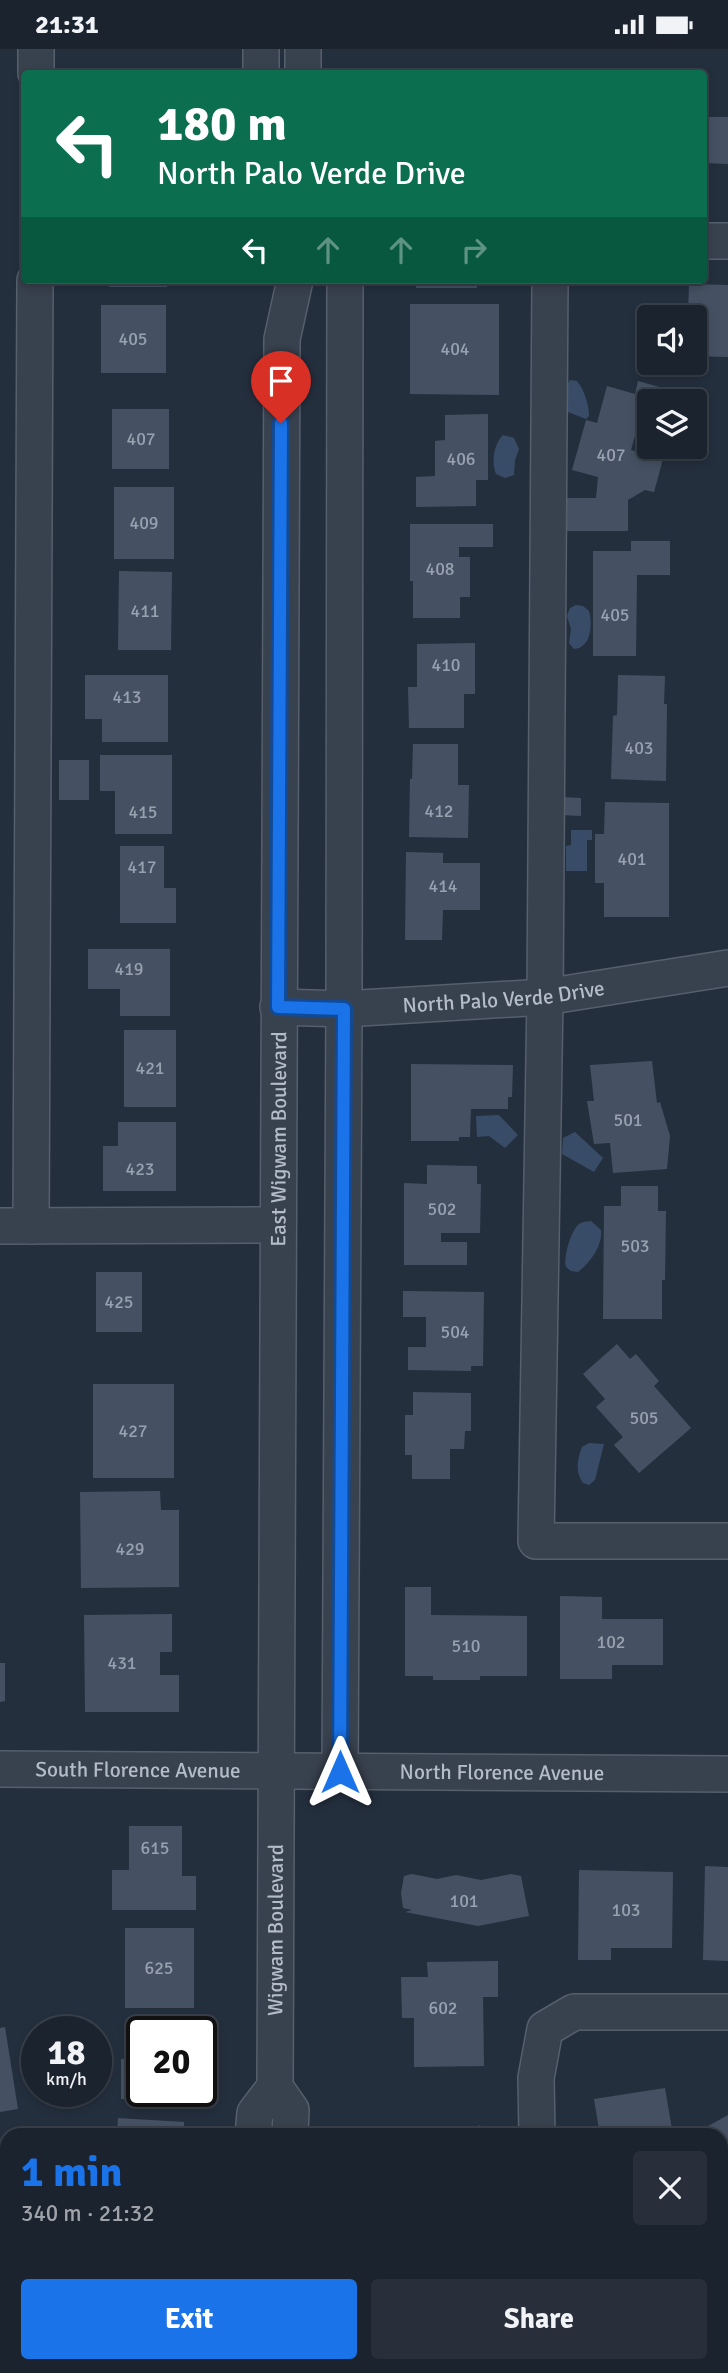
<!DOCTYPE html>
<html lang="en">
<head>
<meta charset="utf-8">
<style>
	:root { --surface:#1b232e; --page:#282f3a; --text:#f1f3f6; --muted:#a0a4aa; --line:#39404a; --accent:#1a73e8 }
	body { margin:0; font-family:Signika,sans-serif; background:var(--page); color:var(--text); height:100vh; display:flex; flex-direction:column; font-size:26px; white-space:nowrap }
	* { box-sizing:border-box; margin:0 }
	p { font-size:23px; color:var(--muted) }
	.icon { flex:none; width:38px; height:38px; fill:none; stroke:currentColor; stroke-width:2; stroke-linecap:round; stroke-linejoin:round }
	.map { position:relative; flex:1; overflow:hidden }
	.sheet { position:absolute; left:0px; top:2079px; width:728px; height:245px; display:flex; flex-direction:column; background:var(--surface); border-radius:21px 21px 0 0; box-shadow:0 4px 10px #0003,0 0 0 2px var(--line) }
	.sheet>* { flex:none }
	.hud { position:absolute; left:21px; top:21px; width:686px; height:214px; border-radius:7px; box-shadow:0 4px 10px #0003,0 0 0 2px var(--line); background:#0b6e4f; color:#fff; overflow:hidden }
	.fabs { position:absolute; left:637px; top:256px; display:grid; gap:14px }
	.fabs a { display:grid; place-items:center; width:70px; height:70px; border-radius:7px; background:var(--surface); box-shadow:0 4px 10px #0003,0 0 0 2px var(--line); font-size:35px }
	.speed { position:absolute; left:21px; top:1967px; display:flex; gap:14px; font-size:35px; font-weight:700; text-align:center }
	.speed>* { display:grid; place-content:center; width:91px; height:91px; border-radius:50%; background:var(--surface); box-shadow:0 4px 10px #0003,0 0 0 2px var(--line); line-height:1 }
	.speed small { font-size:18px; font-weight:400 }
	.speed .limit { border:4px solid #111; border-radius:10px; background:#fff; color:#111 }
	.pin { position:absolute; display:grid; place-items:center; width:60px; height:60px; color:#fff; margin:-72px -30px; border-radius:50% 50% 50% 0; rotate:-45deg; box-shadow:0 0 7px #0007 }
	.pin .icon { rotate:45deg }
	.me { position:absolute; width:77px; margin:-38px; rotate:0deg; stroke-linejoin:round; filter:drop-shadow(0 0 5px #0008) }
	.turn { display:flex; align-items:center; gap:24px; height:147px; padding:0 21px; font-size:32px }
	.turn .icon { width:91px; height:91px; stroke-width:2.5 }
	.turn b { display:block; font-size:49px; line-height:60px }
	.lanes { display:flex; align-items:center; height:66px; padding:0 21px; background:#0003; justify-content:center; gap:35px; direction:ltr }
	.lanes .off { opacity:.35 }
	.round { display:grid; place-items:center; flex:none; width:74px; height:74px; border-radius:7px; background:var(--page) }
	.head { display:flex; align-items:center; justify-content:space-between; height:119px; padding:0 21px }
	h1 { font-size:42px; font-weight:800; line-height:52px; color:var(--accent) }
	.button { display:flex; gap:14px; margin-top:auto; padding:14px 21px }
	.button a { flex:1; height:80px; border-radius:7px; background:var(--accent); color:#fff; font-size:28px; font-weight:800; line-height:80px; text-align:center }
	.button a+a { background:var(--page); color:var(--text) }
	.status { display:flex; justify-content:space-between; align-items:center; height:49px; padding:0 35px; background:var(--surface); direction:ltr }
	.status svg { height:19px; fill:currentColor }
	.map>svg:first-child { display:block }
	.water { fill:#394c67 }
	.building { fill:#455162 }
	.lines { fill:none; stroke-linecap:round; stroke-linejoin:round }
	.minor-casing { stroke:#565f6c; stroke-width:38 }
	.minor { stroke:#38414e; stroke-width:35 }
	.route-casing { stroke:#114b97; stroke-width:18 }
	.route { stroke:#1a73e8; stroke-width:12 }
	.labels { text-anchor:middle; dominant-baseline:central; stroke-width:7; stroke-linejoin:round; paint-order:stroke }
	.number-label { font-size:18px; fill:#98a1af }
	.street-label { font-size:21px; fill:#b4bcc9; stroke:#1d2633 }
</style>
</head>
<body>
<div class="status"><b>21:31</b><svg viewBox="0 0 49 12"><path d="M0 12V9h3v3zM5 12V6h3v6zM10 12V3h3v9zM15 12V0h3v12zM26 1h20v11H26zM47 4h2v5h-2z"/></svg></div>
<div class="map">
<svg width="728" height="2324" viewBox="0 0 728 2324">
	<rect width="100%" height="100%" fill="#242f3e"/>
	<!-- water -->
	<g class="water">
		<path d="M570,331L577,332C584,340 589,356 589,367L586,370L568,363L566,337Z"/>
		<path d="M503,386L514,389L519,400L515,411L514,426L505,429L496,425C491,413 494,395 503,386Z"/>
		<path d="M576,556L583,557L589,562C593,576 591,599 574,600L569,594L571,580L567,567L570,559Z"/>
		<path d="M571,781H592V791H587V822H566V797L571,796Z"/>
		<path d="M499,1066L518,1086L505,1099L489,1087L477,1088L476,1067Z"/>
		<path d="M575,1083L603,1109L594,1123L562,1105L563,1089Z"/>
		<path d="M591,1172L601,1181C603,1196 590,1214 578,1223L571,1222L566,1218C563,1209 571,1181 579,1175C584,1172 586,1173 591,1172Z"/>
		<path d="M589,1394L604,1395L595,1431L589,1436L583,1434C575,1423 577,1411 582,1398Z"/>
	</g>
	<!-- building -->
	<g class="building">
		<path d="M704,68H728V115L704,114Z"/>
		<rect x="109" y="231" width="58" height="7"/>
		<rect x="416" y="231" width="61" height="8"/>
		<path d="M689,235L728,236V308L695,307V268H688Z"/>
		<path d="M410,255H499V346L410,345Z"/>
		<rect x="101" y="256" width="65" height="68"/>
		<path d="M638,332L670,341L667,352H649V376L639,373L631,401L663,410L654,443L645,441L628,451V482H562V449H596L598,428L572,421L586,371L597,374L607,337L635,345Z"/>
		<rect x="112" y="360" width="57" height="60"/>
		<path d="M488,365V431H476V457L416,458V428L435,427V392L445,391V366Z"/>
		<rect x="114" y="438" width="60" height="72"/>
		<path d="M410,475H493V498H459V508H470V548H460V569H413V532H410Z"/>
		<path d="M631,492H670V526H637L636,607H593V502H631Z"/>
		<path d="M119,522L172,523L171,601H118Z"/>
		<path d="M475,594V645H464V679H409L408,638H417V595Z"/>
		<path d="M85,626H168V693H102V670H85Z"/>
		<path d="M618,626L665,627L664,655H667L666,732L611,730L613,667L617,666Z"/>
		<path d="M413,695H458V736H469L468,789L409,788L410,730H412Z"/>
		<path d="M100,706H172V785H115V742H100Z"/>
		<rect x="59" y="711" width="30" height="40"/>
		<path d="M560,748L581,749V767L560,766Z"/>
		<path d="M605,753L669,754V868H604V834H595V785H604Z"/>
		<path d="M120,797H164V839H176V874H120Z"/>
		<path d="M406,803L443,804V814H480V861H443L442,891H405Z"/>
		<path d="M88,900H170V967H120V940H88Z"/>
		<rect x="124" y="981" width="52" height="77"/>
		<path d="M652,1012L657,1054L660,1053L670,1087L667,1120L613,1124L610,1094L594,1095L587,1052H594L590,1016Z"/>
		<path d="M411,1015L513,1016L512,1048H508V1060H471L470,1088H459V1092H411Z"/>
		<path d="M118,1073H176V1142H103V1097H118Z"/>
		<path d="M427,1116L477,1117V1135H481L480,1184H441V1193H467V1216H404V1134L427,1135Z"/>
		<path d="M621,1137H658V1162H666L665,1231H662V1270H603L604,1157H621Z"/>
		<rect x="96" y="1223" width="46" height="60"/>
		<path d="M403,1242L484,1243L483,1317H471V1322L408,1321V1298H426V1268H403Z"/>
		<path d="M617,1295L630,1310L636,1305L659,1332L654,1337L691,1379L639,1424L614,1396L623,1388L596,1358L605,1350L583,1325Z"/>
		<rect x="93" y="1335" width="81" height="94"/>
		<path d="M413,1343L471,1344V1382H465L464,1400H450V1430H412V1406H405V1366H413Z"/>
		<path d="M160,1442L161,1461H179V1538L81,1539L80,1443Z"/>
		<path d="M405,1538H431V1566L527,1567V1627H480V1631H433V1627H405Z"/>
		<path d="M560,1547L602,1548V1570H663V1616H612V1630H560Z"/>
		<path d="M172,1565V1603H160V1626H179V1663H85L84,1566Z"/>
		<path d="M0,1614H5V1652L0,1653Z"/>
		<path d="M129,1777H182V1827H196V1861H112V1821H129Z"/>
		<path d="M705,1817L728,1818V1912L703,1911Z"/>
		<path d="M579,1821L673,1823L672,1899H611V1911H578Z"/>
		<path d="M412,1825L437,1830L456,1826L481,1831L511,1825L521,1827L529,1867L478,1877L405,1863L412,1861L403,1859L401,1844L404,1827Z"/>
		<rect x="125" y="1879" width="69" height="80"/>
		<path d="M498,1912V1948H483L484,2017L414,2018V1969H402L401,1928H428L427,1913Z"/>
		<rect x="141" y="1971" width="39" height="12"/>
		<path d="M5,1978L18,2060L0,2063V1979Z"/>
		<path d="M121,2010H142V2042H194V2050H121Z"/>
		<path d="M665,2039L673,2086H600L594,2050Z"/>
		<path d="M728,2066V2162L721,2149V2086H692Z"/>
		<path d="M118,2069L184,2073V2086H117Z"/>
		<path d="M480,2076L486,2086H464Z"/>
		<path d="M0,2099H7V2171L0,2172Z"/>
		<rect x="0" y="2220" width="7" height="84"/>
		<path d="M94,2317H159L157,2324H92Z"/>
	</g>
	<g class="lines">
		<defs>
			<g id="minor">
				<path d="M261,0V24"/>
				<path d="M303,0V24"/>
				<path d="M36,24V0"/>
				<path d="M704,192H728"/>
				<path d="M550,231L545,948L536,1492H728"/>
				<path id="s1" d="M278,958L344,960L545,948L728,919"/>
				<path d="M0,1177L278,1176"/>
				<path d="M31,1177L35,231"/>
				<path id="s2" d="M0,1720L728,1725"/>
				<path d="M340,1723L344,960L345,231"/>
				<path d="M253,2086L255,2064L275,2038"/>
				<path id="s3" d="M290,2086L291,2061L275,2038L282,290L295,231"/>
				<path d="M537,2086L536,2029L545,1980L574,1963H728"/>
				<path d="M721,2241L728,2238"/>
				<path d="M550,2317L557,2324"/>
				<path d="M231,2324L233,2317"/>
				<path d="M277,2324L278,2317"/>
				<path d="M598,2324L604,2317"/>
			</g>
		</defs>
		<!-- minor casing -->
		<use href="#minor" class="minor-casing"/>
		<!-- minor -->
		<use href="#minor" class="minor"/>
	</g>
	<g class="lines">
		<defs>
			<path id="route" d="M281,374L278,958L344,960L340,1723"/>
		</defs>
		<!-- route casing -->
		<use href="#route" class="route-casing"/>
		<!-- route -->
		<use href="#route" class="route"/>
	</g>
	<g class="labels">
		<!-- number labels -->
		<g class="number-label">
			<text x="133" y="290">405</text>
			<text x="455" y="300">404</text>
			<text x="141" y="390">407</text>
			<text x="611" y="406">407</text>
			<text x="461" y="410">406</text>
			<text x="144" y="474">409</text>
			<text x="440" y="520">408</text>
			<text x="145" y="562">411</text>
			<text x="615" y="566">405</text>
			<text x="446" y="616">410</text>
			<text x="127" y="648">413</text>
			<text x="639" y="699">403</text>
			<text x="439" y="762">412</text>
			<text x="143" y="763">415</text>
			<text x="632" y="810">401</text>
			<text x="142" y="818">417</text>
			<text x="443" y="837">414</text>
			<text x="129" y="920">419</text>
			<text x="150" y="1019">421</text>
			<text x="628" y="1071">501</text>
			<text x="140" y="1120">423</text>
			<text x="442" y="1160">502</text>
			<text x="635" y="1197">503</text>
			<text x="119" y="1253">425</text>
			<text x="455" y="1283">504</text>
			<text x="644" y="1369">505</text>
			<text x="133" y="1382">427</text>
			<text x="130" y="1500">429</text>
			<text x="611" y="1593">102</text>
			<text x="466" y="1597">510</text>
			<text x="122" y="1614">431</text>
			<text x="155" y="1799">615</text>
			<text x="464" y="1852">101</text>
			<text x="626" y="1861">103</text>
			<text x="159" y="1919">625</text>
			<text x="443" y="1959">602</text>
		</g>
		<!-- street labels -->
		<g class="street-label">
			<text stroke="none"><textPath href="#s1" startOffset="226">North Palo Verde Drive</textPath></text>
			<text stroke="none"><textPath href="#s3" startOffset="1001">East Wigwam Boulevard</textPath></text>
			<text stroke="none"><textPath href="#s2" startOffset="138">South Florence Avenue</textPath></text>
			<text stroke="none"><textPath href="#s2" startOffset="502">North Florence Avenue</textPath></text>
			<text stroke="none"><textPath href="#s3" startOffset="210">Wigwam Boulevard</textPath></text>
		</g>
	</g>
</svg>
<div class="fabs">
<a><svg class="icon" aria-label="sound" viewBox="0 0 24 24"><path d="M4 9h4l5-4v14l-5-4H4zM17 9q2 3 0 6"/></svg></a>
<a><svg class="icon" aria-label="layers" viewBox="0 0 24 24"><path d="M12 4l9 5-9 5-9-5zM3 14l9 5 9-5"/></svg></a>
</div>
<div class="speed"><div>18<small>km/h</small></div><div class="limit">20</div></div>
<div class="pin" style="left:281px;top:374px;background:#d93025"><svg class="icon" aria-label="arrive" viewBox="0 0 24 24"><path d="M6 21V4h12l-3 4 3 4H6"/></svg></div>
<svg class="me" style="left:340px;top:1723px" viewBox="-20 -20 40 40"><path d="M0-17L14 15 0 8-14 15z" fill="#1a73e8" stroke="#fff" stroke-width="4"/></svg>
<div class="hud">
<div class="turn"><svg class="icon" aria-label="left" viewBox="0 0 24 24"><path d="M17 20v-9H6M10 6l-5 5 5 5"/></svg><div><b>180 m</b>North Palo Verde Drive</div></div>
<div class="lanes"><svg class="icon" aria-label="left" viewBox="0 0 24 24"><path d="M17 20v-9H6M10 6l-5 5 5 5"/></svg><svg class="icon off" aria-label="ahead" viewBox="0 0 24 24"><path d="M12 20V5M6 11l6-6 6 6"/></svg><svg class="icon off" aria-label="ahead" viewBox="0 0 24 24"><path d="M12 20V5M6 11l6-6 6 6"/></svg><svg class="icon off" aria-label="right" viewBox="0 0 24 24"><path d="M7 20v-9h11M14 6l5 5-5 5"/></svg></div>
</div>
<section class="sheet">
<div class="head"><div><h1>1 min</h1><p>340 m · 21:32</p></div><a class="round"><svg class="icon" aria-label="close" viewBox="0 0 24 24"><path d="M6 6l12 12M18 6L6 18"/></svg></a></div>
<div class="button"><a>Exit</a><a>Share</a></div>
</section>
</div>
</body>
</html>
